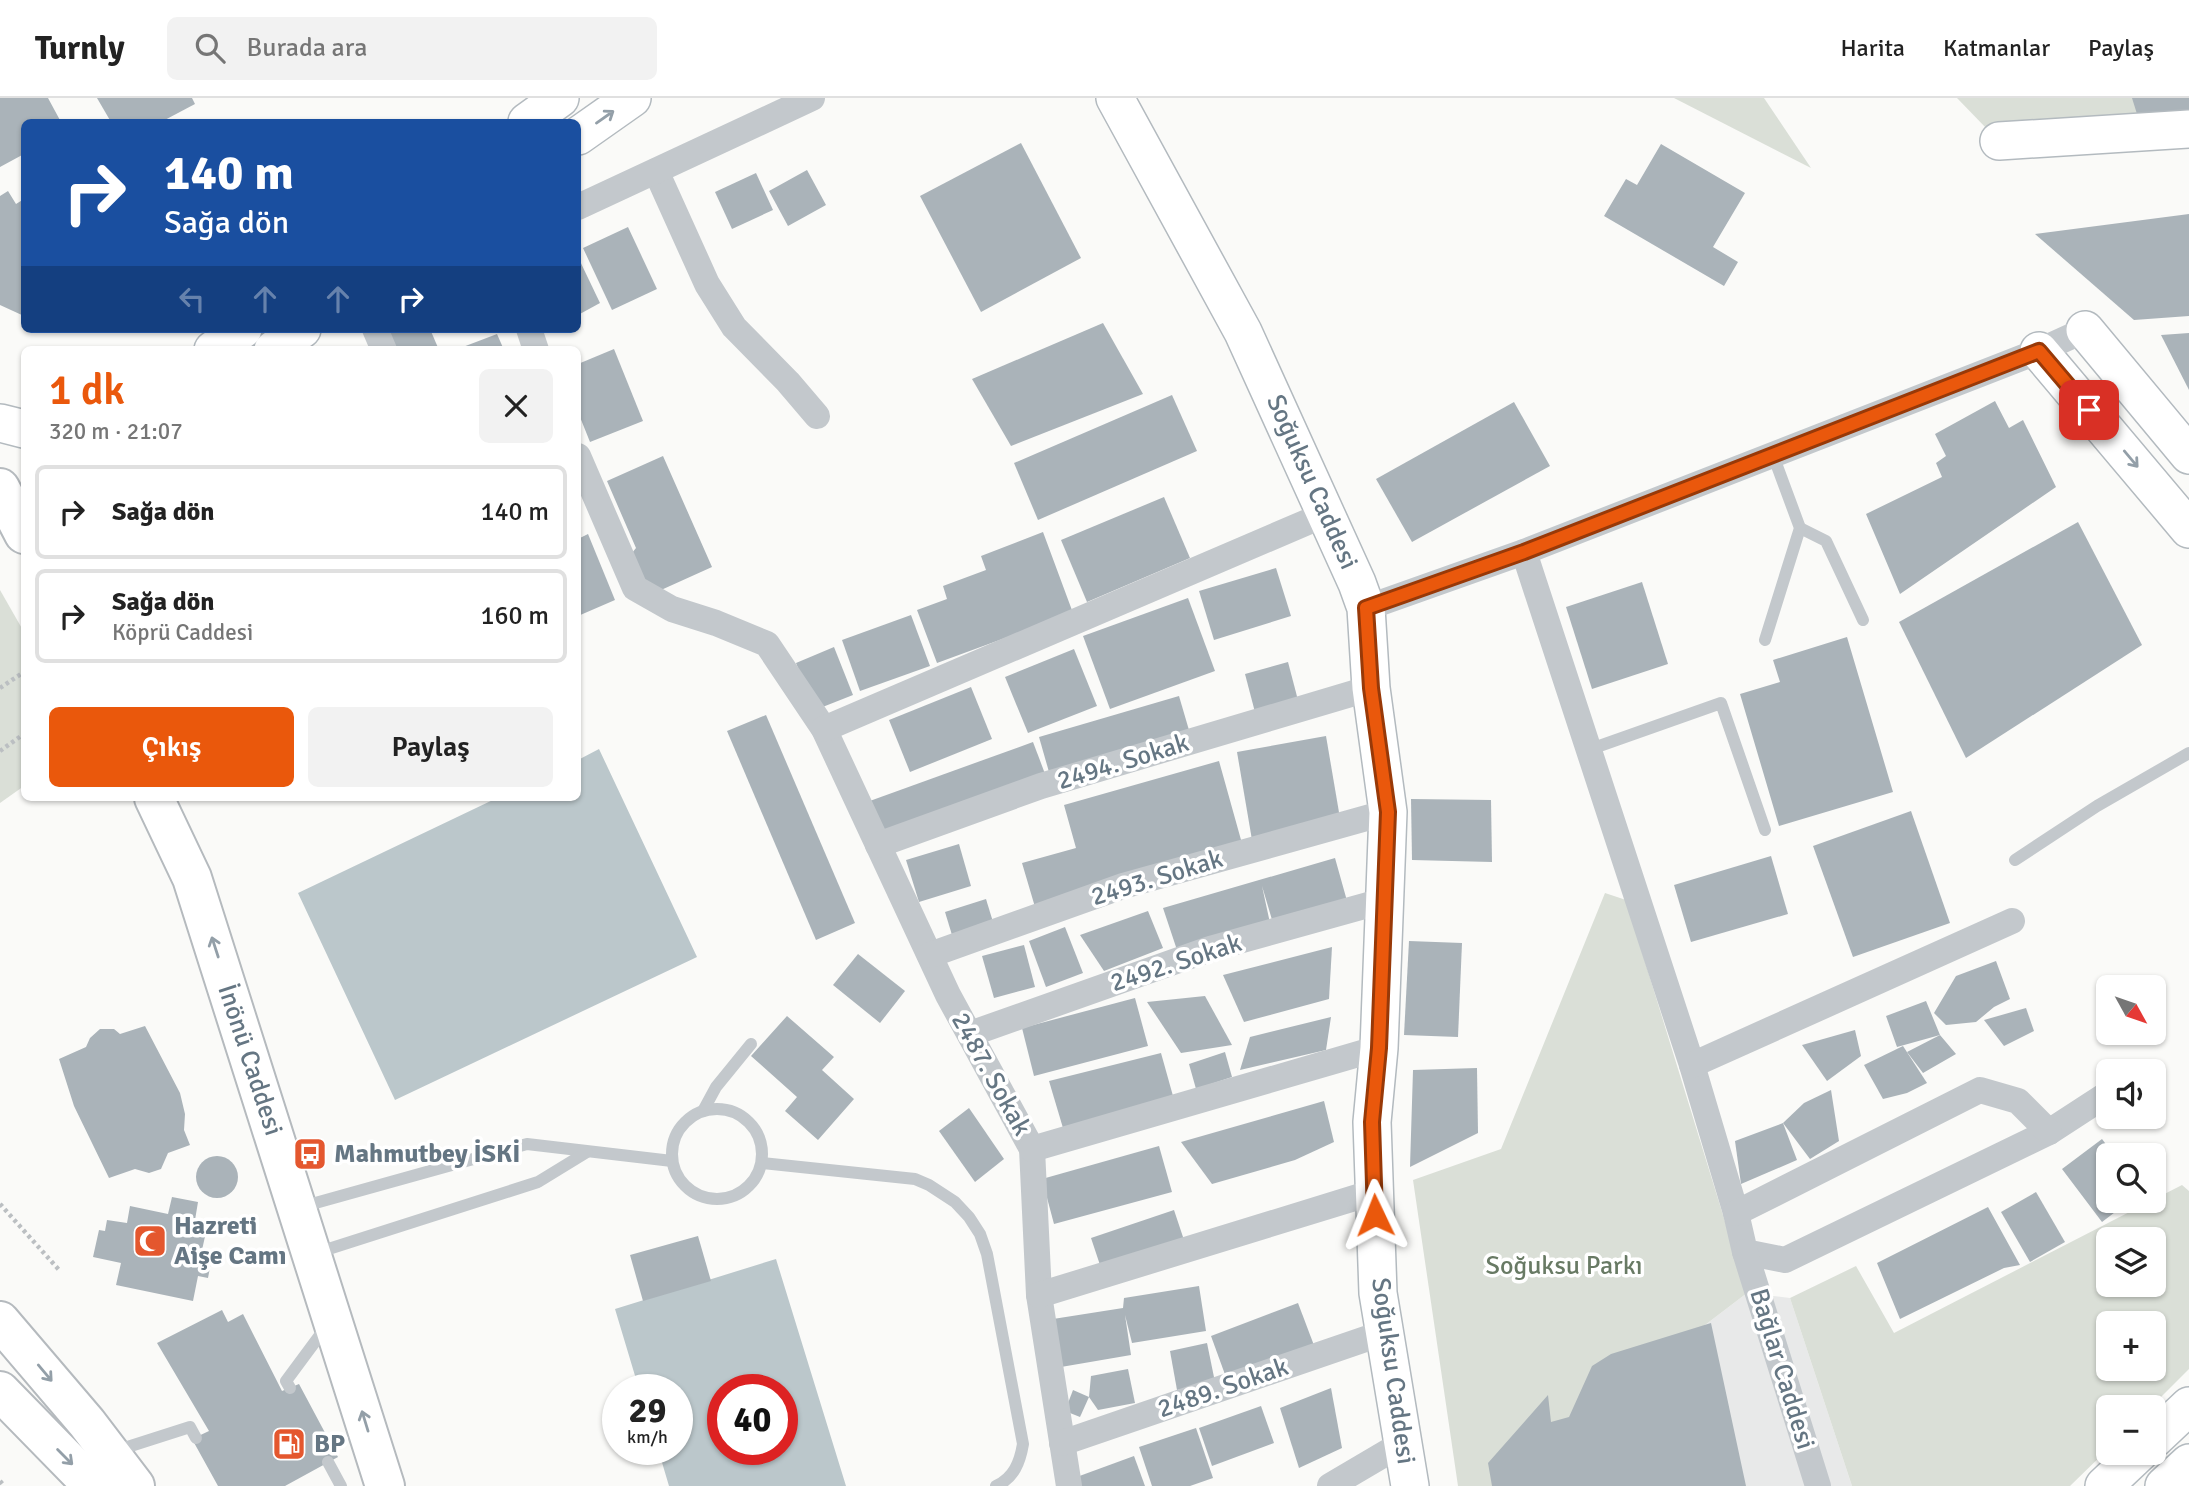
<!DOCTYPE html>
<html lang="tr">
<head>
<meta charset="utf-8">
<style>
	:root { --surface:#fff; --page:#f2f2f2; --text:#222; --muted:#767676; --line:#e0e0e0; --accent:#ea580c }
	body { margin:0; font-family:Signika,sans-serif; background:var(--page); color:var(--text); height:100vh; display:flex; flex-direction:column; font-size:26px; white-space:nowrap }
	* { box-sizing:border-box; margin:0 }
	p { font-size:23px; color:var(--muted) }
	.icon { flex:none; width:38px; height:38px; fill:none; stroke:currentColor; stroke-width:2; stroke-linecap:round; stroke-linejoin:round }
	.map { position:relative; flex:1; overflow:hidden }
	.side { position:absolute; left:21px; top:248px; width:560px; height:455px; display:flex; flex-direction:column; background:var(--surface); border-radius:10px; box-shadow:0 2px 5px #0004 }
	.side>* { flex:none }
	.hud { position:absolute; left:21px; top:21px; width:560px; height:214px; border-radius:10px; box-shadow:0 2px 5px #0004; background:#1a4fa0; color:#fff; overflow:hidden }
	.needle { width:46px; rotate:130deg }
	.buttons { position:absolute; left:2096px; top:877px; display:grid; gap:14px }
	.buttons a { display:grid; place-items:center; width:70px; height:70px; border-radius:10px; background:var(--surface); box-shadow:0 2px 5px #0004; font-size:35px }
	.speed { position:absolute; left:602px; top:1276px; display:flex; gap:14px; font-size:35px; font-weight:700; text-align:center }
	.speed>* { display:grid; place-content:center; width:91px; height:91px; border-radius:50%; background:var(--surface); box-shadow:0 2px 5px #0004; line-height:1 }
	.speed small { font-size:18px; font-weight:400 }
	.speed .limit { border:10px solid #d22; background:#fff; color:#111 }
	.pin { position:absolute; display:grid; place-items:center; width:60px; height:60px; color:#fff; margin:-30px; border-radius:14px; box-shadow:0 4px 10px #0006 }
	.me { position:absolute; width:77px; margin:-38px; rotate:358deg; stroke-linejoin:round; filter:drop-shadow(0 0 5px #0008) }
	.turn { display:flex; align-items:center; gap:24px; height:147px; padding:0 28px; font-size:32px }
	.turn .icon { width:91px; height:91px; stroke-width:2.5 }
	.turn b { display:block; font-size:49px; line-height:60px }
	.lanes { display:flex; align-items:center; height:66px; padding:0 28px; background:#0003; justify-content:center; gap:35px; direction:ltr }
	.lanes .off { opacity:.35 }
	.round { display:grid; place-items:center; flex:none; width:74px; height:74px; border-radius:10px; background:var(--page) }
	.headline { display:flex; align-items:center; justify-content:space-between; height:119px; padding:0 28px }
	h1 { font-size:42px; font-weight:600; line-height:52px; color:var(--accent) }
	.cta { display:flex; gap:14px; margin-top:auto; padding:14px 28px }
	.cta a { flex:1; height:80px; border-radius:10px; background:var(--accent); color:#fff; font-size:28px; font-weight:600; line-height:80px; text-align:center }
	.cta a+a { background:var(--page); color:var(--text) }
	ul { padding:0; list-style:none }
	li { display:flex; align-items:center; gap:21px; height:94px; margin:0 14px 10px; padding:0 14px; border:4px solid var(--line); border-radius:10px }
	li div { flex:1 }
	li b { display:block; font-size:26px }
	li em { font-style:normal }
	header { display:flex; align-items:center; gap:42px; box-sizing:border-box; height:98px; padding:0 35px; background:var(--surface); border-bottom:2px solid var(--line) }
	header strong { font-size:33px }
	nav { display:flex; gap:38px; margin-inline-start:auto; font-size:24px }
	.search { width:490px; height:63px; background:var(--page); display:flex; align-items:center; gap:18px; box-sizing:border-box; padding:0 24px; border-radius:10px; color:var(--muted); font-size:26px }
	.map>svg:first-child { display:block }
	.built { fill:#e8e9e9 }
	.green { fill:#dadfd7; fill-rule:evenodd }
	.water { fill:#bbc7cb; fill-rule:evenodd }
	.building { fill:#aab3b9 }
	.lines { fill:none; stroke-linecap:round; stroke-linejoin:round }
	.secondary-casing { stroke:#b3babf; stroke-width:40 }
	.primary-casing { stroke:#b5babe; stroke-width:42 }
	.path { stroke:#bbbfc2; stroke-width:4.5; stroke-dasharray:3.5 3.5; stroke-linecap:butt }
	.lane { stroke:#c3c8cc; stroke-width:12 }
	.street { stroke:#c3c8cc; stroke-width:26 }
	.secondary { stroke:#fff; stroke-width:37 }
	.primary { stroke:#fff; stroke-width:38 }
	.oneway { stroke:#939fa8 }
	.route-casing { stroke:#983908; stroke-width:18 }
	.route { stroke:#ea580c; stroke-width:12 }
	.labels { text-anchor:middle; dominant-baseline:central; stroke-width:7; stroke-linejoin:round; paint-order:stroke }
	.street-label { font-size:26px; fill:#657683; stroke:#fff }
	.poi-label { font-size:26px; font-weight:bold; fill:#657683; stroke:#fff; text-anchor:start }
	.park-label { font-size:26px; fill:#687a64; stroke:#fff }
</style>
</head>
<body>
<header>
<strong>Turnly</strong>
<div class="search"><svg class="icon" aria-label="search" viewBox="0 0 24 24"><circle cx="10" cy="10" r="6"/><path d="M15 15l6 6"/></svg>Burada ara</div>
<nav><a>Harita</a><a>Katmanlar</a><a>Paylaş</a></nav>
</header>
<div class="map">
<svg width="2189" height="1388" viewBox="0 0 2189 1388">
	<rect width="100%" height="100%" fill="#fafaf8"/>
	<!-- built -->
	<path class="built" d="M1747,1195L1790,1200L1852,1388H1494Z"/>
	<!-- green -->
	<g class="green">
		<path d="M1674,0H1764L1811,70Z"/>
		<path d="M1957,0H2137L2150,37L1987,31Z"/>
		<path d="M0,492L24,534V688L0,705Z"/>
		<path d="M1605,795L1626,802L1747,1195L1494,1388H1458L1413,1082L1501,1051Z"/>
		<path d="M2182,1087L2189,1093V1271L2151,1309H2109V1350L2070,1388H1852L1790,1200L1856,1168L1894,1235ZM2154,1141V1186H2109V1141ZM2109,1225H2154V1270H2109Z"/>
	</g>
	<!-- water -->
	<g class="water">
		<path d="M599,651L697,859L395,1002L298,795L497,700H578V662Z"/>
		<path d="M776,1161L846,1388H669L658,1351H677V1292L639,1291L615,1211ZM723,1292H782V1351H723Z"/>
	</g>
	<!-- building -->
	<g class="building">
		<path d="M0,0H48L61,24H24V56L0,69Z"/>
		<path d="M97,0H192L195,6L161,24H111Z"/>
		<path d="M2132,0H2189V12L2137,16Z"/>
		<path d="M1021,45L1081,160L981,214L920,98Z"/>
		<path d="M1661,46L1745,95L1713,149L1738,164L1724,188L1604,118L1626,81L1637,87Z"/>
		<path d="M807,72L826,107L788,128L769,93Z"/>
		<path d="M756,75L773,112L732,131L715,94Z"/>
		<path d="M8,93L16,106L24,101V218L0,207V98Z"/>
		<path d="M2189,116V218L2134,222L2035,136Z"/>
		<path d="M628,129L657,191L612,212L583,150Z"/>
		<path d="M578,159L600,205L578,217Z"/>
		<path d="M1103,225L1143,296L1011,348L972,281Z"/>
		<path d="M384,231H430L439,252H392Z"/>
		<path d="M2189,235V292L2161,237Z"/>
		<path d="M497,236L504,252H455Z"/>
		<path d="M614,251L643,323L590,344L578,314V266Z"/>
		<path d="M1172,297L1197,353L1038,422L1014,365Z"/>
		<path d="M1995,303L2009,330L2023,322L2056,389L1900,496L1866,416L1942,379L1936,365L1946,358L1935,336Z"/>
		<path d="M1514,304L1550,368L1412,444L1376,381Z"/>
		<path d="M663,358L712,469L650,497L632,455L636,450L607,383Z"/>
		<path d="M1164,399L1190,460L1087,504L1061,442Z"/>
		<path d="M2078,424L2142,547L1966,660L1899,524Z"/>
		<path d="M1043,434L1073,515L937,565L917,512L947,501L943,488L986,472L981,458Z"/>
		<path d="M588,436L615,502L578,518V441Z"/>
		<path d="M1276,470L1291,518L1214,542L1199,493Z"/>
		<path d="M1642,484L1668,566L1592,591L1566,509Z"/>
		<path d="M1188,500L1215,573L1110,611L1083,538Z"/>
		<path d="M911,517L930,568L860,593L842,542Z"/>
		<path d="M1847,539L1893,694L1779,728L1740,596L1780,584L1773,562Z"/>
		<path d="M834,549L853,597L815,612L796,565Z"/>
		<path d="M1074,551L1097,608L1028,635L1005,579Z"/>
		<path d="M1288,564L1299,606L1256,618L1245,576Z"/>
		<path d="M971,589L992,641L910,674L889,622Z"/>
		<path d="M1179,598L1191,639L1051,681L1039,639Z"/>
		<path d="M766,617L855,825L816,842L727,633Z"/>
		<path d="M1326,638L1341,726L1252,742L1237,654Z"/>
		<path d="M1033,644L1047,681L880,741L867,704Z"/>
		<path d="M1219,663L1243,749L1035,809L1022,765L1076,750L1064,707Z"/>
		<path d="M1411,701L1491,702L1492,764L1412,762Z"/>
		<path d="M1911,713L1950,825L1853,859L1813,748Z"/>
		<path d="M959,746L971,788L919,804L906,762Z"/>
		<path d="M1771,758L1788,816L1691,844L1674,787Z"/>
		<path d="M1335,760L1349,810L1275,832L1262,788L1270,825L1178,855L1163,810Z"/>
		<path d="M986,801L993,824L952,837L945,814Z"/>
		<path d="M1148,813L1163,850L1104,873L1080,837Z"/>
		<path d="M1065,829L1083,875L1046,889L1029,843Z"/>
		<path d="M1409,843L1462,845L1458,939L1404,937Z"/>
		<path d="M1024,847L1035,889L994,900L982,858Z"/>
		<path d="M1332,849L1329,901L1244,924L1223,877Z"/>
		<path d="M858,856L905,893L880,925L833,887Z"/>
		<path d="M1996,863L2010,901L1994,909L1976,924L1946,927L1934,915L1956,878Z"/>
		<path d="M1205,898L1232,947L1181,955L1147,904Z"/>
		<path d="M1135,900L1148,948L1034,978L1022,930Z"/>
		<path d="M1926,903L1940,937L1956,956L1923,975L1907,954L1940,937L1897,949L1886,918Z"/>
		<path d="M2026,910L2034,933L2004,948L1984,922Z"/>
		<path d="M787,918L834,959L822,972L854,1001L818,1042L785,1013L797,999L751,958Z"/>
		<path d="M1331,919L1326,952L1240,972L1250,939Z"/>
		<path d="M145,928L180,995L185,1016L184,1032L190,1047L168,1055L161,1071L149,1075L135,1071L109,1080L74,1008L59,961L86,949L90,940L100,931H114L120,936Z"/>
		<path d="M1855,932L1861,958L1827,983L1802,947Z"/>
		<path d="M1903,948L1927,985L1907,995L1883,1001L1864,967Z"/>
		<path d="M1225,954L1232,979L1196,991L1189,966Z"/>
		<path d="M1161,955L1173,998L1063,1030L1049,983Z"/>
		<path d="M1477,970L1478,1035L1410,1069L1413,972Z"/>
		<path d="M1831,992L1839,1043L1810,1061L1783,1025L1804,1005Z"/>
		<path d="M1324,1003L1334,1044L1295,1062L1212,1086L1181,1044Z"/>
		<path d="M969,1010L1004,1061L975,1084L939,1033Z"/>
		<path d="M1783,1025L1797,1062L1741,1086L1735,1043Z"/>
		<path d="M2102,1041L2114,1057H2109V1102H2131L2102,1124L2062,1071Z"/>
		<path d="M1159,1048L1172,1094L1054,1126L1042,1081Z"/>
		<circle cx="217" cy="1079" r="21"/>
		<path d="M2036,1094L2065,1144L2030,1164L2001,1114Z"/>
		<path d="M172,1099L198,1104L195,1122L208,1125L202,1152L213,1154L208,1180L198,1178L193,1203L116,1187L121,1165L93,1159L99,1132L105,1133L107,1122L127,1125L130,1108L168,1116Z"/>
		<path d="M1988,1109L2020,1167L2004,1170L1900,1221L1877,1165Z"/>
		<path d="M1174,1112L1184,1142L1101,1170L1091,1140Z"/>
		<path d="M698,1138L711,1183L643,1203L630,1157Z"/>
		<path d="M1199,1188L1206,1233L1132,1245L1125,1217L1131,1257L1061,1269L1053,1221L1123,1210L1124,1200Z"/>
		<path d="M1298,1205L1315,1250L1227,1282L1211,1238Z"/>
		<path d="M222,1212L228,1224L243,1216L282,1293L299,1286L338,1359L285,1388H218L192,1341L209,1333L157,1245Z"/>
		<path d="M1711,1225L1746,1388H1492L1488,1365L1548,1297L1551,1324L1569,1319L1592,1268L1611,1256Z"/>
		<path d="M1207,1245L1215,1284L1177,1292L1170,1253Z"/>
		<path d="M1128,1271L1135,1305L1098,1312L1089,1299L1091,1278Z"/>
		<path d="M1331,1290L1342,1350L1299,1370L1280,1310Z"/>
		<path d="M1073,1292L1089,1299L1080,1319L1065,1313Z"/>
		<path d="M1261,1308L1274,1345L1212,1368L1199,1330Z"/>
		<path d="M1196,1330L1213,1380L1190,1388H1152L1139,1349Z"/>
		<path d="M1134,1358L1145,1388H1075L1074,1380Z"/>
	</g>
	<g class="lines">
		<defs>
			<g id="secondary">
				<path d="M1115,0L1243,234L1357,485L1366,510L1371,590L1388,714L1379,950L1372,1024L1378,1195L1410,1388"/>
				<path d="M527,24L560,0"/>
				<path d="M578,38L632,0"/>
				<path d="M1999,43L2189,31"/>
				<path d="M2085,232L2189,357"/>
				<path d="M213,252L243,231"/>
				<path d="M273,252L302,231"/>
				<path d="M2039,253L2189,431"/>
				<path d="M0,325L24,331"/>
				<path d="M2154,1341L2189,1308"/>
				<path d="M2104,1388L2140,1354"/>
				<path d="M2164,1388L2189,1365"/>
			</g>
			<g id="primary">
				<path d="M0,390L24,436"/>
				<path d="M154,700L192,780L385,1388"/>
				<path d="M0,1223L87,1325L135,1388"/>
				<path d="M0,1293L88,1383L101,1388"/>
			</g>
		</defs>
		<!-- secondary casing -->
		<use href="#secondary" class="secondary-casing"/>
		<!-- primary casing -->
		<use href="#primary" class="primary-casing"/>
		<!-- path -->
		<g class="path">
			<path d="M0,590L24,574"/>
			<path d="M0,653L21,638"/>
			<path d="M0,1106L60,1173"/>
			<path d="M0,1383L4,1388"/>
		</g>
		<!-- lane -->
		<g class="lane">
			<path d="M1800,430L1826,443L1863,522"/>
			<path d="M1765,542L1800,430L1773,357"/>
			<path d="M1588,652L1721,605L1765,732"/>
			<path d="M2015,762L2097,708L2189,655"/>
			<circle cx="717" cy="1056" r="45"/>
			<path d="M703,1013L716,989L751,946"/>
			<path d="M762,1065L915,1081L929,1087L955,1104L969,1119L980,1136L987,1156L1023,1346C1020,1364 1014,1380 996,1388"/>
			<path d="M301,1109L527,1046L672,1063"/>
			<path d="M316,1155L538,1084L587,1054"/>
			<path d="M290,1290L286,1283L326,1229"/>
			<path d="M115,1353L190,1329L196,1340"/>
			<path d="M328,1364L341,1388"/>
		</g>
		<!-- street -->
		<g class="street">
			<path d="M656,73L707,186L734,229L788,284L817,318"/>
			<path d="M578,109L812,0"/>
			<path d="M375,231L384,252"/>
			<path d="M529,231L536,252"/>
			<path d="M578,358L635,490L672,511L716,525L767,546L824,631L948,897L1032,1051L1039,1197L1069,1388"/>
			<path d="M1524,454L1692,967L1736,1115L1745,1154L1785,1162L2049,1034L2109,995"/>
			<path d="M1366,510L1524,454L2039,253L2085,232"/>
			<path d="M824,631L1326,416"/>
			<path d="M878,747L1041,688L1371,590"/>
			<path d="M930,857L1123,788L1388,714"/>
			<path d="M970,936L1210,851L1386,802"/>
			<path d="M1692,967L2012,823"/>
			<path d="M1032,1051L1379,950"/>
			<path d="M1736,1115L1980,992L2018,1003L2049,1034"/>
			<path d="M1745,1154L1818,1388"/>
			<path d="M1039,1197L1374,1094"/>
			<path d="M1062,1345L1383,1235"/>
			<path d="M1330,1388L1403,1345"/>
		</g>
		<!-- secondary -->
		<use href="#secondary" class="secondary"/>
		<!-- primary -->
		<use href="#primary" class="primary"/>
	</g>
	<!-- one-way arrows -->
	<defs><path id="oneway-shaft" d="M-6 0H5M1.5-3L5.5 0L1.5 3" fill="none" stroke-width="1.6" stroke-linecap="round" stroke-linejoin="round" transform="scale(1.75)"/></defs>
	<g class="oneway">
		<use href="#oneway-shaft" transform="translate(605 19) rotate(-35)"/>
		<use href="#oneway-shaft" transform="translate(2131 361) rotate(50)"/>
		<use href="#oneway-shaft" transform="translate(215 849) rotate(-108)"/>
		<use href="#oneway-shaft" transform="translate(45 1275) rotate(50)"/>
		<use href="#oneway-shaft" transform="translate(365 1323) rotate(-107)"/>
		<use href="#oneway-shaft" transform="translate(65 1359) rotate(45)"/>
	</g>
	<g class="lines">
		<defs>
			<path id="route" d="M1375,1117L1372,1024L1379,950L1388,714L1371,590L1366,510L1524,454L2039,253L2089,312"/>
		</defs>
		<!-- route casing -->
		<use href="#route" class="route-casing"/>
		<!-- route -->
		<use href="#route" class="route"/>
	</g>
	<!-- icons -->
	<defs>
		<symbol id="bus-square" viewBox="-11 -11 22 22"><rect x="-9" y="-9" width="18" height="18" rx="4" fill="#e4572e" stroke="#fff"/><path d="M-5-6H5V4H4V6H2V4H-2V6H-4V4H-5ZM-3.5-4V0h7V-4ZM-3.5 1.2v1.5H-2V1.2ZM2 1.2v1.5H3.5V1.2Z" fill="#fff"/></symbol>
		<symbol id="mosque-square" viewBox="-11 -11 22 22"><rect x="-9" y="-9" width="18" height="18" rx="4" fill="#e4572e" stroke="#fff"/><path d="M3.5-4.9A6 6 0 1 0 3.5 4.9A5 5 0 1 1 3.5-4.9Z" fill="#fff"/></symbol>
		<symbol id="fuel-square" viewBox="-11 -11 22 22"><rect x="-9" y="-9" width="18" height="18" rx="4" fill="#e4572e" stroke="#fff"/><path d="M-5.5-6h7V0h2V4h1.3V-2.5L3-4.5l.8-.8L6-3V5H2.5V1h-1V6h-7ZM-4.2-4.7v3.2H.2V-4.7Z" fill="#fff"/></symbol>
	</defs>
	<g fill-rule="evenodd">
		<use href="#bus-square" x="291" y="1037" width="38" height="38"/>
		<use href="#mosque-square" x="131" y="1124" width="38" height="38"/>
		<use href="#fuel-square" x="270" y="1327" width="38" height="38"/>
	</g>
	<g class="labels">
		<!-- street labels -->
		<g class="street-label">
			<text transform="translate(1312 384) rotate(66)">Soğuksu Caddesi</text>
			<text transform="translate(1123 664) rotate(-17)">2494. Sokak</text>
			<text transform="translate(1157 780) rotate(-17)">2493. Sokak</text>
			<text transform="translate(1176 865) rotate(-18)">2492. Sokak</text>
			<text transform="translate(250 962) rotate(72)">İnönü Caddesi</text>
			<text transform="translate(991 976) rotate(61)">2487. Sokak</text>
			<text transform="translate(1782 1271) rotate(73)">Bağlar Caddesi</text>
			<text transform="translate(1393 1273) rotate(82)">Soğuksu Caddesi</text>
			<text transform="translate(1223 1290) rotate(-19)">2489. Sokak</text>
		</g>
		<!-- poi labels -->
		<g class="poi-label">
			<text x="334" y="1056">Mahmutbey İSKİ</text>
			<text x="174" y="1128">Hazreti<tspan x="174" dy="30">Aişe Camı</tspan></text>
			<text x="314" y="1346">BP</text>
		</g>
		<!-- park labels -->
		<g class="park-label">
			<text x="1564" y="1168">Soğuksu Parkı</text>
		</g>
	</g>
</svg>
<div class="buttons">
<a><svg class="needle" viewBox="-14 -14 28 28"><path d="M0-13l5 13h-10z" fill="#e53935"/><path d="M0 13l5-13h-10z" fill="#767676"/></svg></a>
<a><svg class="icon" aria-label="sound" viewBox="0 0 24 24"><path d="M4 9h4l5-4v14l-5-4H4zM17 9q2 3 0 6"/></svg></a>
<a><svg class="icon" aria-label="search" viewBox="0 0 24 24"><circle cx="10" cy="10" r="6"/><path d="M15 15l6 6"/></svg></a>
<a><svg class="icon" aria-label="layers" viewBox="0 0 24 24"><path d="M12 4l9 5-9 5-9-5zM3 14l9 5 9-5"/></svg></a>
<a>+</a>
<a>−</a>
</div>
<div class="speed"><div>29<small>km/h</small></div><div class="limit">40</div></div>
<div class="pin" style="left:2089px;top:312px;background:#d93025"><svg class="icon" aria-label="arrive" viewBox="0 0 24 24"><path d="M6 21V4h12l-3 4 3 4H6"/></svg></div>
<svg class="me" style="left:1375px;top:1117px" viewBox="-20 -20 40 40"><path d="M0-17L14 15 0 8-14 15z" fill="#ea580c" stroke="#fff" stroke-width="4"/></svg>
<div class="hud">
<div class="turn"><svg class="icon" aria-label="right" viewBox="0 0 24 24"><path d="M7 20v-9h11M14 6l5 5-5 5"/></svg><div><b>140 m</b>Sağa dön</div></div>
<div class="lanes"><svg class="icon off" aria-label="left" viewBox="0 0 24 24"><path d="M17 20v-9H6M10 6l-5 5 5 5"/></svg><svg class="icon off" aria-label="ahead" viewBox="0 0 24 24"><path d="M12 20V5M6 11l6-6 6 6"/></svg><svg class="icon off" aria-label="ahead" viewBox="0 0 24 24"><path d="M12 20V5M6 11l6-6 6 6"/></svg><svg class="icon" aria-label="right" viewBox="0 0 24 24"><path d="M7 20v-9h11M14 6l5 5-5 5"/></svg></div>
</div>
<section class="side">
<div class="headline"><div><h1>1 dk</h1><p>320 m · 21:07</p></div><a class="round"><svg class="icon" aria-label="close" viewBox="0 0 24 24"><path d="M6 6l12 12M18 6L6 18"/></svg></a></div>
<ul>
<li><svg class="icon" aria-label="right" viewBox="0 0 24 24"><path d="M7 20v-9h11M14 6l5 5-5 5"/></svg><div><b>Sağa dön</b></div><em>140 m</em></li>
<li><svg class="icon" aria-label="right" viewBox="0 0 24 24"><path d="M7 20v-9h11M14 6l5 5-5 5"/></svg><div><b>Sağa dön</b><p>Köprü Caddesi</p></div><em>160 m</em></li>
</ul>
<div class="cta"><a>Çıkış</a><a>Paylaş</a></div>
</section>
</div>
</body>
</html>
